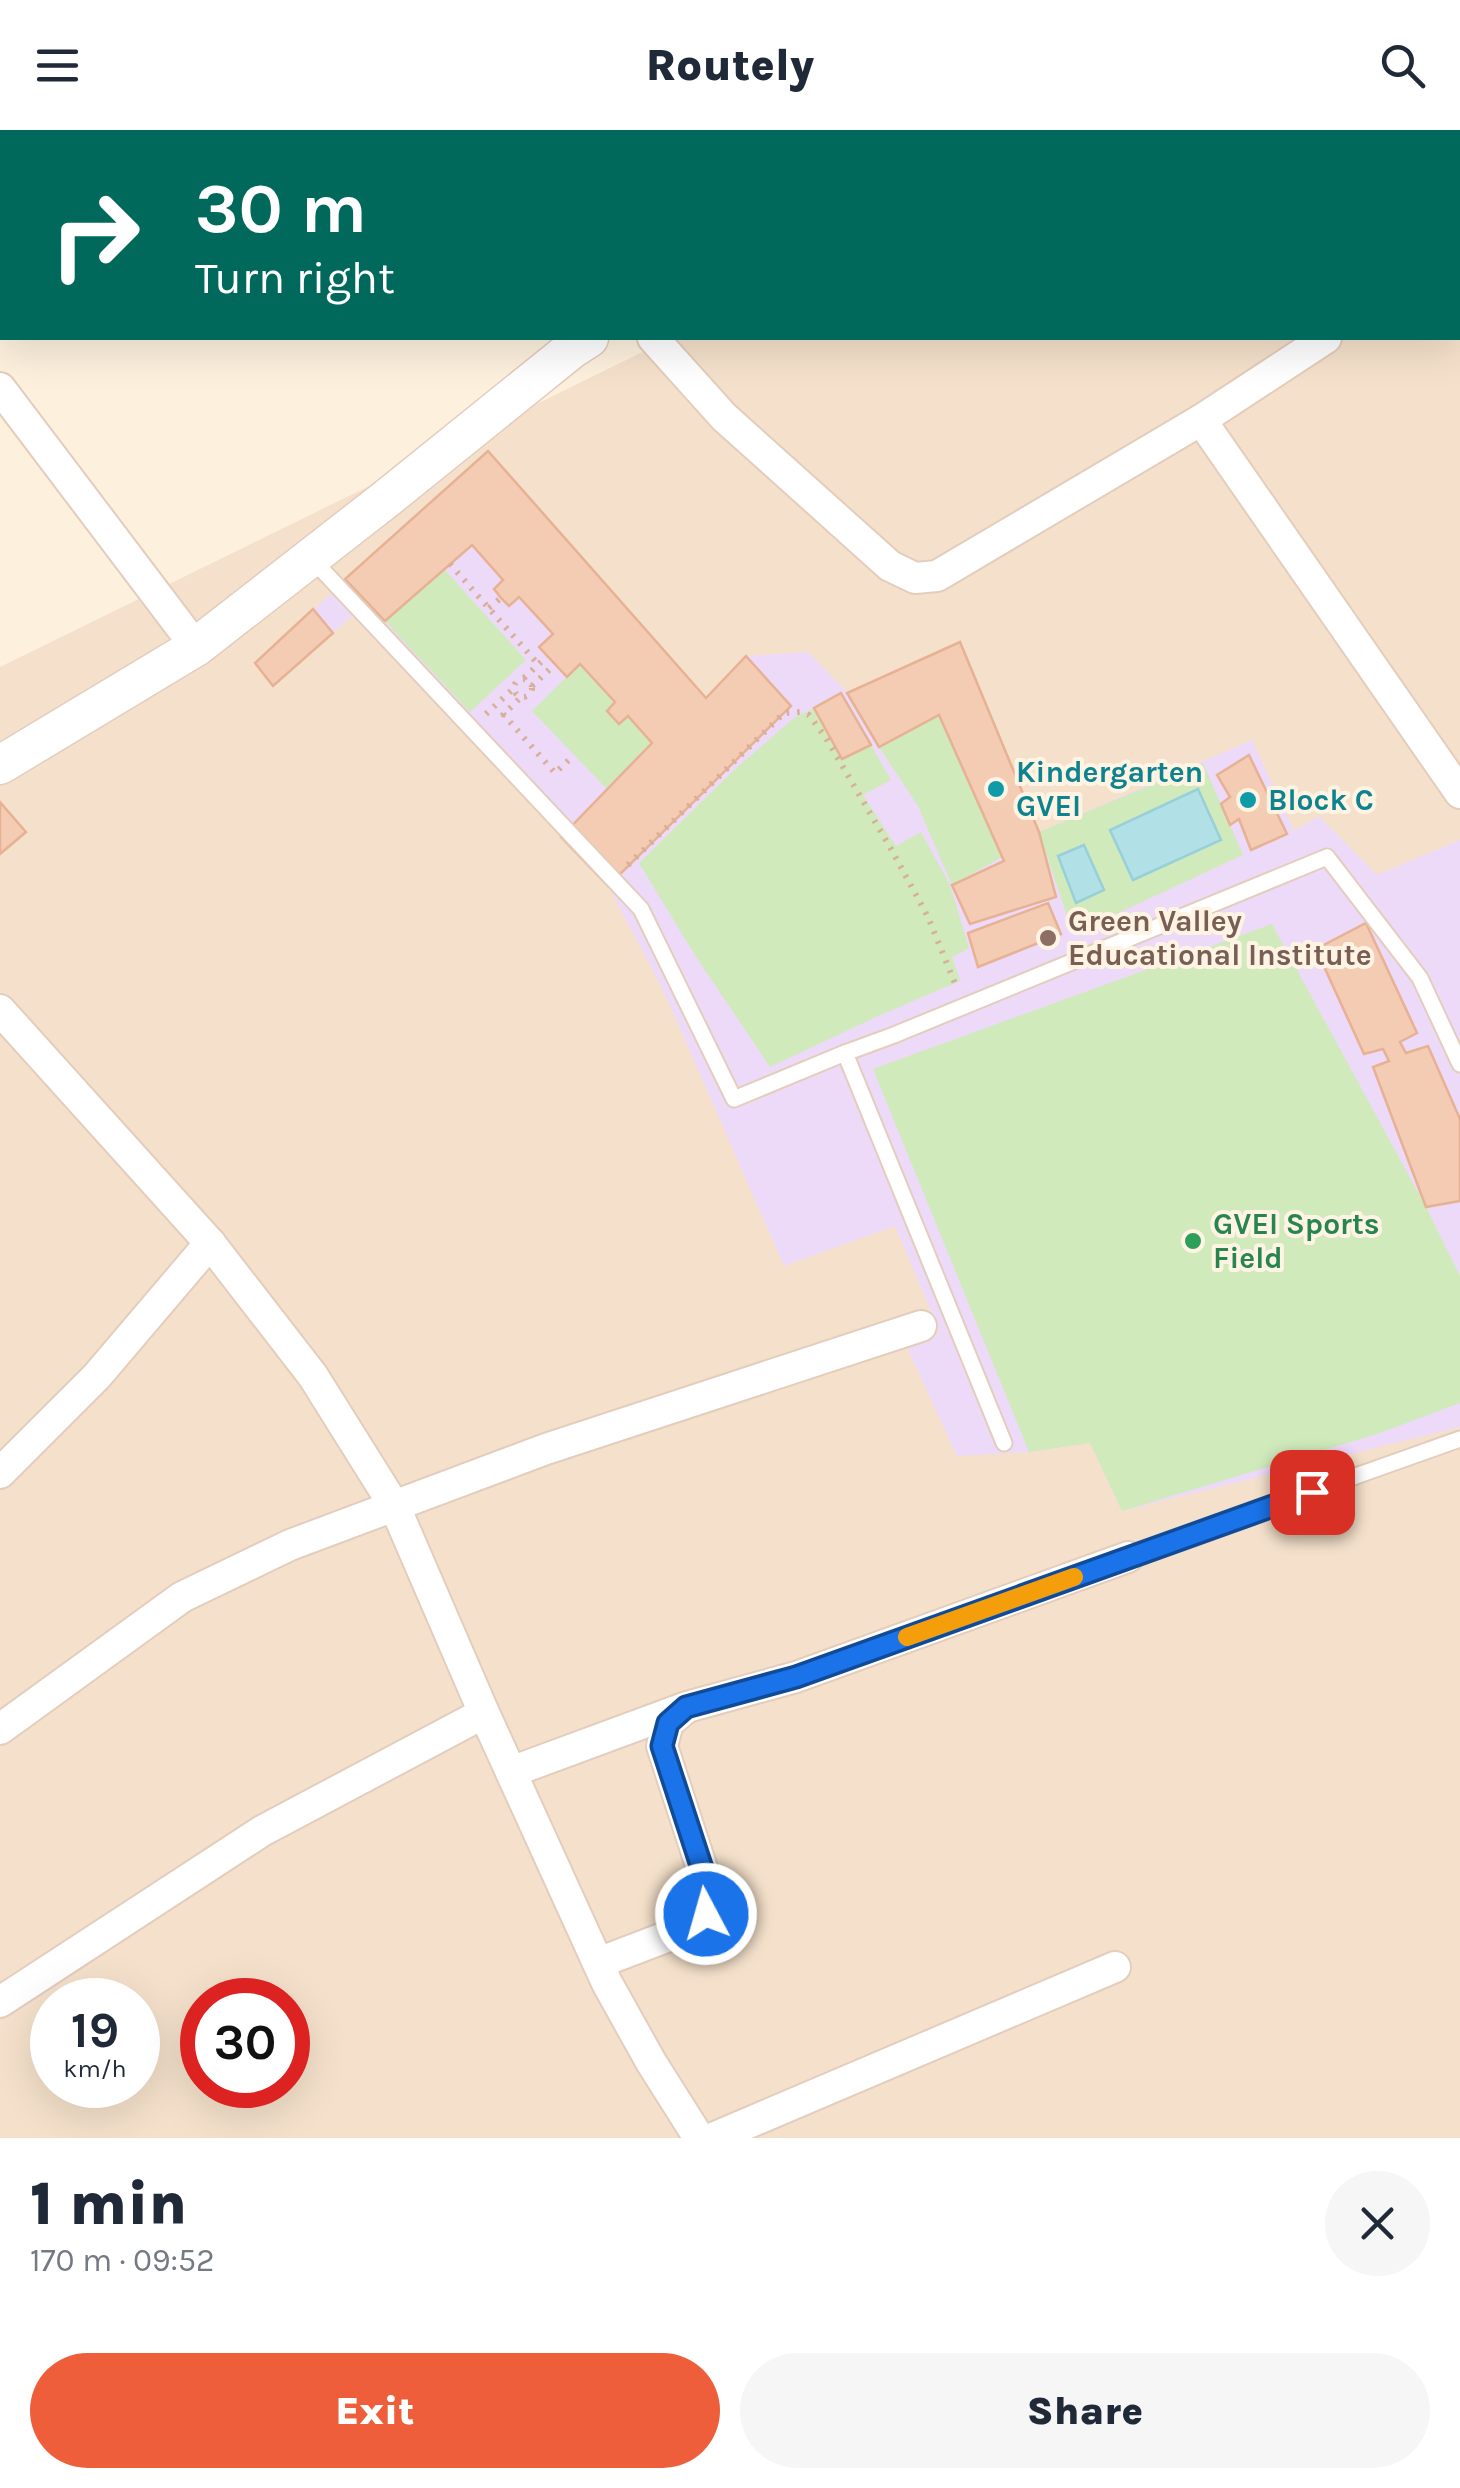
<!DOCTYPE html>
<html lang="en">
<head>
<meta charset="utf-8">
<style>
	:root { --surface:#fff; --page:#f6f6f7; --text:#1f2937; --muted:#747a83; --accent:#ee5e3b }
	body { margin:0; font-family:Karla,sans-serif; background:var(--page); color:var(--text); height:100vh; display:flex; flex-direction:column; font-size:38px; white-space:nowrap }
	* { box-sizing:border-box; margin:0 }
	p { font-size:32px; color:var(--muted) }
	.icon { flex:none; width:55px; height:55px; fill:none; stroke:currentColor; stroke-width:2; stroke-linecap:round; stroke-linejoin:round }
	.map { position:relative; height:2008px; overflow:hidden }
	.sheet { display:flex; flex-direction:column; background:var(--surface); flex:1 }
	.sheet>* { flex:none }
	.hud { position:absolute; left:0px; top:0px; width:1460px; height:210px; box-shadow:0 10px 40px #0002; background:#00695c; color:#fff; overflow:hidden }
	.speed { position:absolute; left:30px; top:1848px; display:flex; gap:20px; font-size:50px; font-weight:700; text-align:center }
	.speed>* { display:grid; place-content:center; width:130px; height:130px; border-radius:50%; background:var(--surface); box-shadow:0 10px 40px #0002; line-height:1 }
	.speed small { font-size:25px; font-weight:400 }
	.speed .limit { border:15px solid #d22; background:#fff; color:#111 }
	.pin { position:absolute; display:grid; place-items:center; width:85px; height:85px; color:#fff; margin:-42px; border-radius:20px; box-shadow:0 5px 15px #0006 }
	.me { position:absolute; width:110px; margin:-55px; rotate:354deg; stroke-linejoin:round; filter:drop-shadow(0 0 8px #0008) }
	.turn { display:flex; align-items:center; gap:35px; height:210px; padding:0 30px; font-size:45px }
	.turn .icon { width:130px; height:130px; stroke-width:2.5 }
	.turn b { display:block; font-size:70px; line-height:85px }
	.round { display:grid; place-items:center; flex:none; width:105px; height:105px; border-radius:52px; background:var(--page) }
	.head { display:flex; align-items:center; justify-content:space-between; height:170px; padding:0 30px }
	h1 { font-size:60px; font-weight:800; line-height:75px }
	.button { display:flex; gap:20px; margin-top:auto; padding:20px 30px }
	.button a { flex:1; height:115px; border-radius:60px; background:var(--accent); color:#fff; font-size:40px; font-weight:800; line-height:115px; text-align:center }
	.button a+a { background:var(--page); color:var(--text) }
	header { display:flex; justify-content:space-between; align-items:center; height:130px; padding:0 30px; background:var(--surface); font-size:45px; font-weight:800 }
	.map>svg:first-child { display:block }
	.residential { fill:#f5e1cb; fill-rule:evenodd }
	.education { fill:#eddaf9 }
	.green { fill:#d0eabc }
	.water { fill:#b1e0e7; stroke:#97d0d9; stroke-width:2.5 }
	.building { fill:#f4cbb3; stroke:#e7b193; stroke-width:2.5 }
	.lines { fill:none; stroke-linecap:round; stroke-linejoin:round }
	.service-casing { stroke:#e3cdbc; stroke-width:19 }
	.minor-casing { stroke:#e3cdbc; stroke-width:34 }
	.tertiary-casing { stroke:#e3cdbc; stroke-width:41 }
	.path { stroke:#d8af97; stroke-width:6; stroke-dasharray:2.5 8; stroke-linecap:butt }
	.service { stroke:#fff; stroke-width:15 }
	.minor { stroke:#fff; stroke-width:30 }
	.tertiary { stroke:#fff; stroke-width:38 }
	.route-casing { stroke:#114b97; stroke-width:25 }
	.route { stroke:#1a73e8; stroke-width:18 }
	.slow { stroke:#f59e0b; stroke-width:18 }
	.culture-dot { fill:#0f9aa8; stroke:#fff4e4; stroke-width:4 }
	.education-dot { fill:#8d6e63; stroke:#fff4e4; stroke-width:4 }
	.leisure-dot { fill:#2e9e5b; stroke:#fff4e4; stroke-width:4 }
	.labels { text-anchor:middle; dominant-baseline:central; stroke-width:8; stroke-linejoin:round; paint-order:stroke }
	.culture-label { font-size:30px; font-weight:bold; fill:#0d838f; stroke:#fff4e4; text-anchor:start }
	.education-label { font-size:30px; font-weight:bold; fill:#785e54; stroke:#fff4e4; text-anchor:start }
	.leisure-label { font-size:30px; font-weight:bold; fill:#27864d; stroke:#fff4e4; text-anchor:start }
</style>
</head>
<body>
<header><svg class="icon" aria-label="menu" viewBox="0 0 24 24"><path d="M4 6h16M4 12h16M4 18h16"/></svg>Routely<svg class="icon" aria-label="search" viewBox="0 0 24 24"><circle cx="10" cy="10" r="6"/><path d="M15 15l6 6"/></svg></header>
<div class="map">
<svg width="1460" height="2008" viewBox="0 0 1460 2008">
	<rect width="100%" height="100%" fill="#fdf0dd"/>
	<!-- residential -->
	<path class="residential" d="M1094,0H1460V2008H0V537L671,208H1458V2H1089ZM52,1870H138V1955H52ZM202,1870H288V1955H202Z"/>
	<!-- education -->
	<path class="education" d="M488,321L706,568L746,526L808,522L847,562L960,512L1039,702L1252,610L1294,701L1319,686L1377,745L1460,710V1297L1122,1381L1090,1313L1029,1322L957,1326L904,1211L940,1203L895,1096L784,1136L663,860L608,756L352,486L273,556L255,533Z"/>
	<!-- green -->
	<g class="green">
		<path d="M444,439L526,530L470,582L385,491Z"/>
		<path d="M580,534L615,572L607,581L628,586L652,613L607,659L532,581Z"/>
		<path d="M814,578L842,628L871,615L891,650L863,665L896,716L921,702L950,755L969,818L952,827L960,851L878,886L770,937L696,827L639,733L734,640L794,588Z"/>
		<path d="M939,585L1002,727L952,755L918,676L879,617Z"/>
		<path d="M1203,633L1243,725L1073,804L1039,702Z"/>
		<path d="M1272,794L1426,1077L1460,1146V1273L1377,1304L1122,1381L1090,1313L1029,1322L873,939Z"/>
	</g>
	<!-- water -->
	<g class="water">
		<path d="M1198,659L1221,710L1133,750L1110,700Z"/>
		<path d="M1084,715L1104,760L1076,773L1058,726Z"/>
	</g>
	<!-- building -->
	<g class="building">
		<path d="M488,321L706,568L746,526L791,576L608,756L561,707L652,613L628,586L619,594L607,581L615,572L580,534L567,547L539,517L553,504L519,467L509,476L501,468L494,459L503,450L472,415L385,491L345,449Z"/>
		<path d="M313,479L333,503L273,556L255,533Z"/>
		<path d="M960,512L1039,702L1056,767L970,794L952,755L1004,731L939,585L879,617L847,563Z"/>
		<path d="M841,563L871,615L842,629L814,578Z"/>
		<path d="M1249,625L1287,704L1251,720L1239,689L1230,695L1221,674L1230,667L1217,645Z"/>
		<path d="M0,672L26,702L0,724Z"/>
		<path d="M1048,773L1061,804L978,837L968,803Z"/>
		<path d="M1366,793L1417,903L1400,912L1406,923L1428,916L1460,989V1071L1426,1077L1373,937L1389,931L1383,919L1364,924L1316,819Z"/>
	</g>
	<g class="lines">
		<defs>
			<g id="service">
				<path d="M310,427L641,779L734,969L845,923L894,905L1327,727L1420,848L1460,934"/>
				<path d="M845,923L1004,1313"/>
				<path d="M1128,1427L1460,1309"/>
			</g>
			<g id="minor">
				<path d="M122,2L125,0"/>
				<path d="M0,119L2,117"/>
				<path d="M1458,126L1460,125"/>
				<path d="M1458,173L1460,176"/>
				<path d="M653,208L724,287L890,436L915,448L937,446L1201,290L1326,208"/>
				<path d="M0,258L196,517"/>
				<path d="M1201,290L1460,663"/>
				<path d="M0,880L210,1113L313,1246L395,1377L484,1583L607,1853L651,1932L699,2008"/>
				<path d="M0,1343L97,1246L210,1113"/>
				<path d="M0,1599L182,1467L290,1415L546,1319L921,1196"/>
				<path d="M511,1642L684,1578"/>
				<path d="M598,1833L695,1796L706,1785L710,1763L662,1616L668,1593L687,1577L796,1547L1128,1427"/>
				<path d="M0,1872L262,1701L484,1583"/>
				<path d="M713,2008L1115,1837"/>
			</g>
			<g id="tertiary">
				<path d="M1000,2L1005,0"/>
				<path d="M0,635L196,517L386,369L572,219L589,208"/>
			</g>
		</defs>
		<!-- service casing -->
		<use href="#service" class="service-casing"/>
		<!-- minor casing -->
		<use href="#minor" class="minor-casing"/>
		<!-- tertiary casing -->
		<use href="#tertiary" class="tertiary-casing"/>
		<!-- path -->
		<g class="path">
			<path d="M450,434L538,534"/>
			<path d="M489,478L501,468"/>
			<path d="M524,548L547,526"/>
			<circle cx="523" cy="558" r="9"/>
			<path d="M532,556L555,534"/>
			<path d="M486,584L514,558"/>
			<path d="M503,584L555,643L574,625"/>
			<path d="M502,586L521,567"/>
			<path d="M628,735L784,583L801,582L809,585L826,608L891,719L928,787L956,856"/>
		</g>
		<!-- service -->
		<use href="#service" class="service"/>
		<!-- minor -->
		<use href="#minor" class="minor"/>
		<!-- tertiary -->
		<use href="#tertiary" class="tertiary"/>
	</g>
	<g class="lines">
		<defs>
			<path id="route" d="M706,1784L710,1763L662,1616L668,1593L686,1577L796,1547L1312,1362"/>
		</defs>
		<!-- route casing -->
		<use href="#route" class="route-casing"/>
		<!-- route -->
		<use href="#route" class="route"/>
		<!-- slow -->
		<path class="slow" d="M907,1507L1074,1447"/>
	</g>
	<!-- markers -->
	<g class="culture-dot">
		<circle cx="996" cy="659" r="10"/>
		<circle cx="1248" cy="670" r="10"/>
	</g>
	<circle class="education-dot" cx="1048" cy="808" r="10"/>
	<circle class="leisure-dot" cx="1193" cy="1111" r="10"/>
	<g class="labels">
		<!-- culture labels -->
		<g class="culture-label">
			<text x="1016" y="642">Kindergarten<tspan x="1016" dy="34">GVEI</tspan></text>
			<text x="1268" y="670">Block C</text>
		</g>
		<!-- education labels -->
		<g class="education-label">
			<text x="1068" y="791">Green Valley<tspan x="1068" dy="34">Educational Institute</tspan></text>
		</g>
		<!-- leisure labels -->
		<g class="leisure-label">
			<text x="1213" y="1094">GVEI Sports<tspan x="1213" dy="34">Field</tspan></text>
		</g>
	</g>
</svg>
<div class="speed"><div>19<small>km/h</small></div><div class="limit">30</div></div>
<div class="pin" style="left:1312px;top:1362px;background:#d93025"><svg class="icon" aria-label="arrive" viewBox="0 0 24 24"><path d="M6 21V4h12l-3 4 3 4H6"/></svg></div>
<svg class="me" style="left:706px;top:1784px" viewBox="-20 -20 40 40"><circle r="17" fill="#1a73e8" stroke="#fff" stroke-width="3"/><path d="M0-11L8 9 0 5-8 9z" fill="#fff"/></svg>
<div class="hud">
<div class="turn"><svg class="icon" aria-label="right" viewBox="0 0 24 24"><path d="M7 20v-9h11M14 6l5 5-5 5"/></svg><div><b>30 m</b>Turn right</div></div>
</div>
</div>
<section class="sheet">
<div class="head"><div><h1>1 min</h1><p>170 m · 09:52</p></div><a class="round"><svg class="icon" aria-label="close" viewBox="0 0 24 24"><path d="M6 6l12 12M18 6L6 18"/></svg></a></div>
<div class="button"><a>Exit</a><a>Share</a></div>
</section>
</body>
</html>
